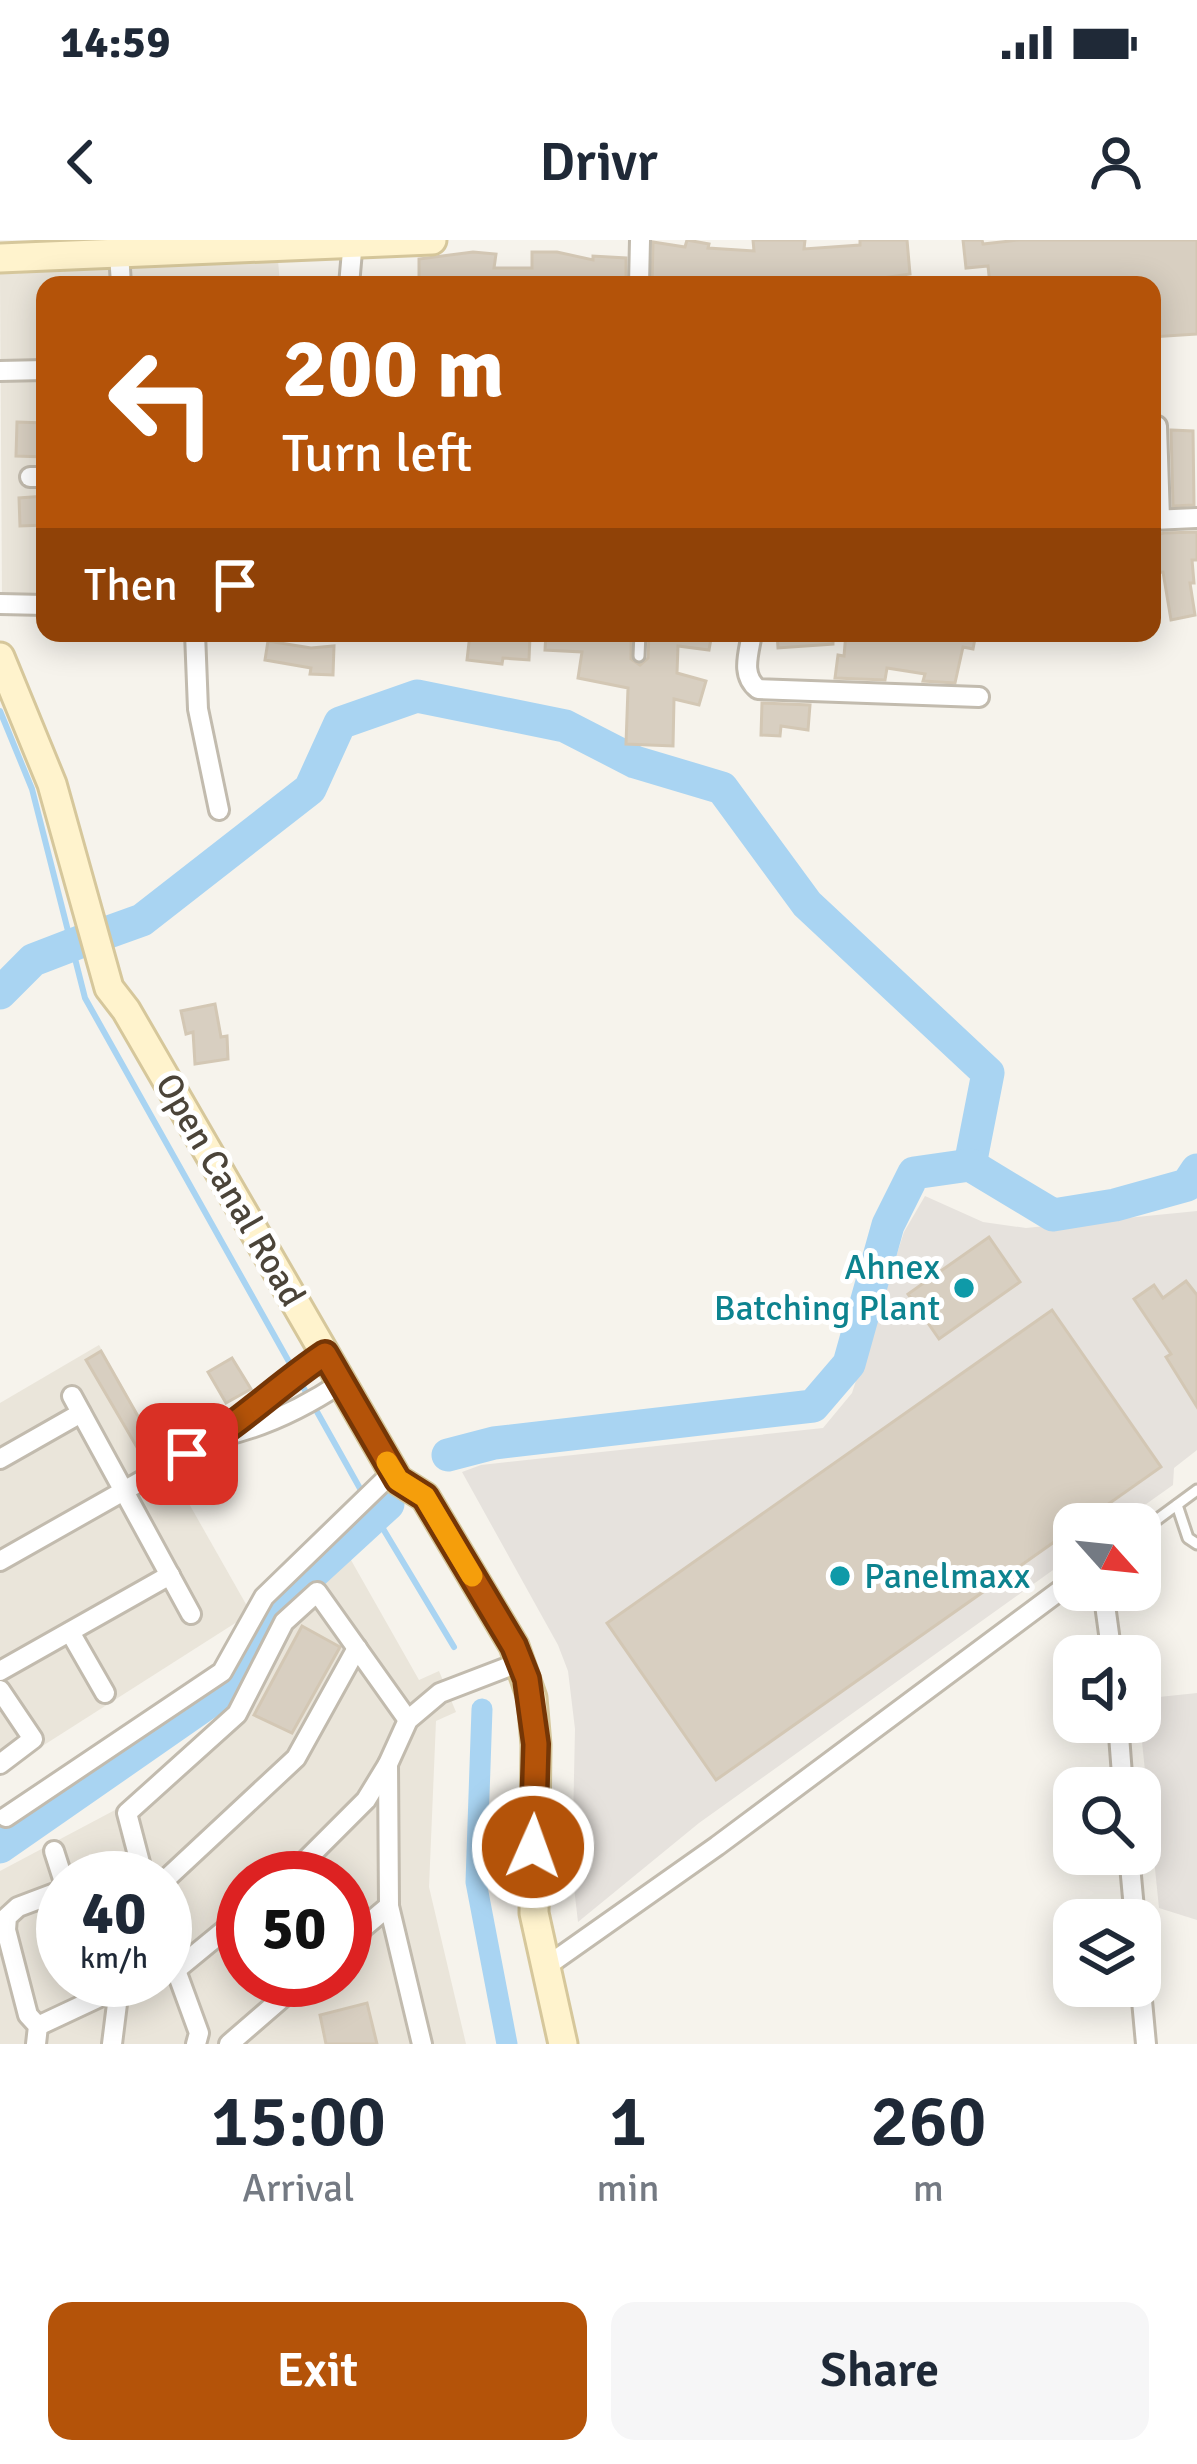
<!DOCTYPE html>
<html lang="en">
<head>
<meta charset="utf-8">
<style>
	:root { --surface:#fff; --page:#f6f6f7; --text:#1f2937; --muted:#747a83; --accent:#b45309 }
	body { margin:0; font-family:Signika,sans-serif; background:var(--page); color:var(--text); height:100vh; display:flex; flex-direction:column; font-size:45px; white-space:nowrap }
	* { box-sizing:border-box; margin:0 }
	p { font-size:39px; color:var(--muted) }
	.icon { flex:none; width:66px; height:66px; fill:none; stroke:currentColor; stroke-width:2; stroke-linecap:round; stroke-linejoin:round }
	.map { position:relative; height:1804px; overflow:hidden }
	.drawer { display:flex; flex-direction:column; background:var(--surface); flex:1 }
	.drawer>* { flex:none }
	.banner { position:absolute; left:36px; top:36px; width:1125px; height:366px; border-radius:24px; box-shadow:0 6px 30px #0003; background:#b45309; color:#fff; overflow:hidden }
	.needle { width:78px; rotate:117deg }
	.buttons { position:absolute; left:1053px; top:1263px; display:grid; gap:24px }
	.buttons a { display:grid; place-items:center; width:108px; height:108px; border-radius:24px; background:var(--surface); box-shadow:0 6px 30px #0003; font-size:60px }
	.speed { position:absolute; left:36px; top:1611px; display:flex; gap:24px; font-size:60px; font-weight:700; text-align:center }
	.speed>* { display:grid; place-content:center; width:156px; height:156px; border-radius:50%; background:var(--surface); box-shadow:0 6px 30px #0003; line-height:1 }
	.speed small { font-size:30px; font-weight:400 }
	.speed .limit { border:18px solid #d22; background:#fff; color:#111 }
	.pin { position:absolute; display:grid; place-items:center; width:102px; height:102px; color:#fff; margin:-51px; border-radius:24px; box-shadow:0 6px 18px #0006 }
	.me { position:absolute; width:132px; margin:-66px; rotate:2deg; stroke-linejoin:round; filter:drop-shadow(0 0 9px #0008) }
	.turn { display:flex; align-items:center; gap:42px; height:252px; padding:0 48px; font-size:54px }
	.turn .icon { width:156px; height:156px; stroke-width:2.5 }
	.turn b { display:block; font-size:84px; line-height:102px }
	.then { display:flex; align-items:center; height:114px; padding:0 48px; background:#0003; gap:24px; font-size:45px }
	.eta { display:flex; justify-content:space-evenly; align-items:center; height:204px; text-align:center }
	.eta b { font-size:72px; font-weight:600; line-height:84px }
	.cta { display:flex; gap:24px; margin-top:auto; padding:24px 48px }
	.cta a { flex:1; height:138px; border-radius:24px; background:var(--accent); color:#fff; font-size:48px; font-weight:600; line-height:138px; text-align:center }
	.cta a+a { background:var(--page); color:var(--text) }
	.status { display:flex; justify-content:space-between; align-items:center; height:84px; padding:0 60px; background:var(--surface); direction:ltr }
	.status svg { height:33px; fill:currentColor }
	header { display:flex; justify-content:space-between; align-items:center; height:156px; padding:0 48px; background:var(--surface); font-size:54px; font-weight:600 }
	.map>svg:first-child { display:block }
	.residential { fill:#eae5da; fill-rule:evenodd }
	.industrial { fill:#e6e2dd }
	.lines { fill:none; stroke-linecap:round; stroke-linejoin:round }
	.stream { stroke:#a9d4f2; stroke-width:6 }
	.canal { stroke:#a9d4f2; stroke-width:21 }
	.river { stroke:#a9d4f2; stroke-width:33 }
	.building { fill:#d8cfc1; stroke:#d3c7b4; stroke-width:3 }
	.service-casing { stroke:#c2bbae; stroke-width:15 }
	.minor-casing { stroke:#c2bbae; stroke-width:24 }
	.secondary-casing { stroke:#d6c79b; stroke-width:33 }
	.service { stroke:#fff; stroke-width:9 }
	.minor { stroke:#fff; stroke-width:18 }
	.secondary { stroke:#fff3cd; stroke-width:27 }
	.route-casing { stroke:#753606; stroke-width:30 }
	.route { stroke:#b45309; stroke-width:21 }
	.slow { stroke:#f59e0b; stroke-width:21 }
	.culture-dot { fill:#0f9aa8; stroke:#fff; stroke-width:4.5 }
	.labels { text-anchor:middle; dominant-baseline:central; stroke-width:10; stroke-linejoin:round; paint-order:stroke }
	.street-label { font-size:36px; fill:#4b4439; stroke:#fff }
	.culture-label { font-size:36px; fill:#0d838f; stroke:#fff; text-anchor:end }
</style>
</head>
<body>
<div class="status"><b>14:59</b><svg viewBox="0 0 49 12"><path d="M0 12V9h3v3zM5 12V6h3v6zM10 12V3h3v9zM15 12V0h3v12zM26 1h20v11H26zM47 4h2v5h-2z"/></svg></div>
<header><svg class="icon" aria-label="back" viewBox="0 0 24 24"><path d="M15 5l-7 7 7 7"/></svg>Drivr<svg class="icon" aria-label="person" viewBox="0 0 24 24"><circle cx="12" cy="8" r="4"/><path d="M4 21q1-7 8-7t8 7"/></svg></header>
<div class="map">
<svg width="1197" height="1804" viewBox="0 0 1197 1804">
	<rect width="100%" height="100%" fill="#f6f3ec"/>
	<!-- residential -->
	<g class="residential">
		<path d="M278,20L280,45H45V360H2L0,34Z"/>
		<path d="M99,1105L251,1373L0,1533V1163Z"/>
		<path d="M347,1313L419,1440L439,1431L456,1472L436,1481L429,1647L466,1804H0V1631L115,1570L232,1467L281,1372ZM63,1638H165V1740H63ZM243,1638H345V1740H243Z"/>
	</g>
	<!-- industrial -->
	<g class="industrial">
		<path d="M925,956L983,982L1026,988L1197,971V1210L1174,1228L1173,1245L1118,1284H1074V1315L699,1583L578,1682L572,1630L575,1489L568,1431L558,1405L462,1232L481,1225L823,1188L852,1153L904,992Z"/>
		<path d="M1197,1453V1680L1159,1668L1140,1482V1459Z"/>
	</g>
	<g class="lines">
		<!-- stream -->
		<path class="stream" d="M0,471L32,549L85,758L376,1277L454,1407"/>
		<!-- canal -->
		<path class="canal" d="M482,1469L476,1642L507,1804"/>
		<!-- river -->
		<g class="river">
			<path d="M103,694L142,680L310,549L340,483L417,456L565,486L635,522L722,548L807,664L988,833L970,925"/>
			<path d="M0,753L33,720L85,700"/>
			<path d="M448,1215L494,1203L813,1166L849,1124L888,985L914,933L970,925L1053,975L1115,965L1187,945L1197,930"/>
			<path d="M0,1607L233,1445L279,1364L388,1264"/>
		</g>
	</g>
	<!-- building -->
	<g class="building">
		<path d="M687,0L709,4L708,8L754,11L753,0H805L804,9L860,5V0H907L910,34L882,38L881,45H652L653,2L685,7Z"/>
		<path d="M963,0H982L983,4L1019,0H1197V94L1152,97V45H990L988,26L966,28Z"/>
		<path d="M473,12L496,14L494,28H532V12H557L593,20V16L626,18V45H419V19Z"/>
		<path d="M17,182L45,183V217L16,216Z"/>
		<path d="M1171,190L1193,191L1194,265L1173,266Z"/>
		<path d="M45,256V285L20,286L19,258Z"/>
		<path d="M1197,292V320H1192L1194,343H1190L1195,375L1171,380L1163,332L1152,333V298L1163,293Z"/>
		<path d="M546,393H631V419L640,425L648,418L649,393H712L709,410L678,406L677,433L706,441L699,465L674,459L673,506L626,504L628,448L578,438L582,412L545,410Z"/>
		<path d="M777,393H833V404L778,408Z"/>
		<path d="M846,393L926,397L927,393H976L973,409L963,407L955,443L923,441L925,434L887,428L885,440L835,438L838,415L844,416Z"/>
		<path d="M470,394L511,398L512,394L530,396L529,420L503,418L502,424L467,420Z"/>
		<path d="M268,401L311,408L334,406L333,435L310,434L311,428L265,420Z"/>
		<path d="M762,463L810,465L808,490L781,486L780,496L761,495Z"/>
		<path d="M215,764L221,797L227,796L228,819L195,824L193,792L186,794L181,771Z"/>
		<path d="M989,997L1020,1042L939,1099L908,1054Z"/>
		<path d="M1186,1041L1197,1055V1167L1166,1117L1171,1114L1134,1059L1154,1045L1163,1058Z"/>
		<path d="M1052,1070L1161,1227L1080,1284H1074V1288L716,1540L607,1383Z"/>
		<path d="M101,1111L152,1201L138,1209L86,1120Z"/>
		<path d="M232,1118L251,1149L226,1163L208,1132Z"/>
		<path d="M302,1386L340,1407L292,1493L254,1475Z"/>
		<path d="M367,1763L377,1804H326L320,1775Z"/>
	</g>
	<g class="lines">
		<defs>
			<g id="service">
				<path d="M639,416L640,393"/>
				<path d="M1177,1265L1188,1298L1197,1304"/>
				<path d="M1140,1292L1197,1250"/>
			</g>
			<g id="minor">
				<path d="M119,12L121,45"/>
				<path d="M349,45L353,0"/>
				<path d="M639,45L640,0"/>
				<path d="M0,131L45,130"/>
				<path d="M1157,186L1160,279"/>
				<path d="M30,237H45"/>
				<path d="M1152,280L1197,278"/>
				<path d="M0,364L45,365"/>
				<path d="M195,393L198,469L219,570"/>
				<path d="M752,393C749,413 740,435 758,449L979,457"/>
				<path d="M72,1156L191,1374"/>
				<path d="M223,1196C267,1186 305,1167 341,1143"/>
				<path d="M0,1219L81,1173"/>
				<path d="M0,1321L219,1197L286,1141L325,1115"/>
				<path d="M1103,1350L1112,1416"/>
				<path d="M70,1392L105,1453"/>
				<path d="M0,1431L170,1335"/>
				<path d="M0,1450L33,1499L0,1524"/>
				<path d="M1118,1482L1123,1548"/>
				<path d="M388,1524L389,1666L422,1804"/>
				<path d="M6,1577L222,1432L264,1357L393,1232"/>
				<path d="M54,1611L63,1639"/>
				<path d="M1129,1614L1135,1680"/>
				<path d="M144,1638L127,1573L237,1474L284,1382L317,1352L408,1480"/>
				<path d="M288,1638L366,1560L388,1524L408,1480L440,1453L521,1422"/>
				<path d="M165,1640L296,1518L357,1408"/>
				<path d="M165,1700L199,1793L196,1804"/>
				<path d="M345,1703L389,1666"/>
				<path d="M544,1728L717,1606L1074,1340"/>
				<path d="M166,1733L176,1730L243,1675"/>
				<path d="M1140,1739L1146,1804"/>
				<path d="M38,1786L119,1748L144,1740"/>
				<path d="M36,1804L38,1786L28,1775L6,1690L7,1677L18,1667L63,1650"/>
				<path d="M112,1804L119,1748"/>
				<path d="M229,1804L303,1740"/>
			</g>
			<g id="secondary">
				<path d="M0,18L432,0"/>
				<path d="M0,417L52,544L109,748L126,770L398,1240L425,1257L514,1406L532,1458L536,1505L534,1673L563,1804"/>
			</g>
		</defs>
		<!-- service casing -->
		<use href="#service" class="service-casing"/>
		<!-- minor casing -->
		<use href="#minor" class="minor-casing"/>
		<!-- secondary casing -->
		<use href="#secondary" class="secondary-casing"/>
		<!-- service -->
		<use href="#service" class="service"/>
		<!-- minor -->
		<use href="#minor" class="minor"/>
		<!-- secondary -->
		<use href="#secondary" class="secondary"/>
	</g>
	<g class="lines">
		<defs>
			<path id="route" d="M187,1214C237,1187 277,1146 325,1114L398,1240L425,1257L514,1406L527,1439L536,1504L533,1607"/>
		</defs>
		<!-- route casing -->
		<use href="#route" class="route-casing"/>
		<!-- route -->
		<use href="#route" class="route"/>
		<!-- slow -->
		<path class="slow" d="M387,1222L398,1240L425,1257L472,1336"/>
	</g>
	<!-- markers -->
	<g class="culture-dot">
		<circle cx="964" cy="1048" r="12"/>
		<circle cx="840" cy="1336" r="12"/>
	</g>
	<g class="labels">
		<!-- street labels -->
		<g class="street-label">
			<text transform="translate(230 950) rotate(60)">Open Canal Road</text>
		</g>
		<!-- culture labels -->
		<g class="culture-label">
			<text x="940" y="1027">Ahnex<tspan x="940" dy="41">Batching Plant</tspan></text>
			<text x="864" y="1336" text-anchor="start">Panelmaxx</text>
		</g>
	</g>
</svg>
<div class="buttons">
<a><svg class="needle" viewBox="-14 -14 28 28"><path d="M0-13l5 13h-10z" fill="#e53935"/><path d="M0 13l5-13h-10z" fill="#747a83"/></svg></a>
<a><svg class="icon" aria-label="sound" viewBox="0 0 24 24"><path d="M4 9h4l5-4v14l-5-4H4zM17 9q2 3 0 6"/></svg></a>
<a><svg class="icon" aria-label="search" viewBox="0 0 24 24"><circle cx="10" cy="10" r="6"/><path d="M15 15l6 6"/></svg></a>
<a><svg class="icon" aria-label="layers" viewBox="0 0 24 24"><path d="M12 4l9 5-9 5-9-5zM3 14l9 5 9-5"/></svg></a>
</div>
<div class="speed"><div>40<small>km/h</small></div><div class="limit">50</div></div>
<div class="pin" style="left:187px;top:1214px;background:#d93025"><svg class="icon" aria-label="arrive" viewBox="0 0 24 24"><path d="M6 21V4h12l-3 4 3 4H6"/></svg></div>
<svg class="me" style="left:533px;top:1607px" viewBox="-20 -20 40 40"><circle r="17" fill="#b45309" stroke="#fff" stroke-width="3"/><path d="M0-11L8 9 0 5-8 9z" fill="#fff"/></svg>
<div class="banner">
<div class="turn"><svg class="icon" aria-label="left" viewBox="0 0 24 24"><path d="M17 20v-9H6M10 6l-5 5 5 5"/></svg><div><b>200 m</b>Turn left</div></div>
<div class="then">Then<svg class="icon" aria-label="arrive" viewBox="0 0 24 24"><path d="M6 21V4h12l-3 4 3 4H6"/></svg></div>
</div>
</div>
<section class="drawer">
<div class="eta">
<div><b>15:00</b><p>Arrival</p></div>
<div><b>1</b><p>min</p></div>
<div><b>260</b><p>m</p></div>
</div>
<div class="cta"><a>Exit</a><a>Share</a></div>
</section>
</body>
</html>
